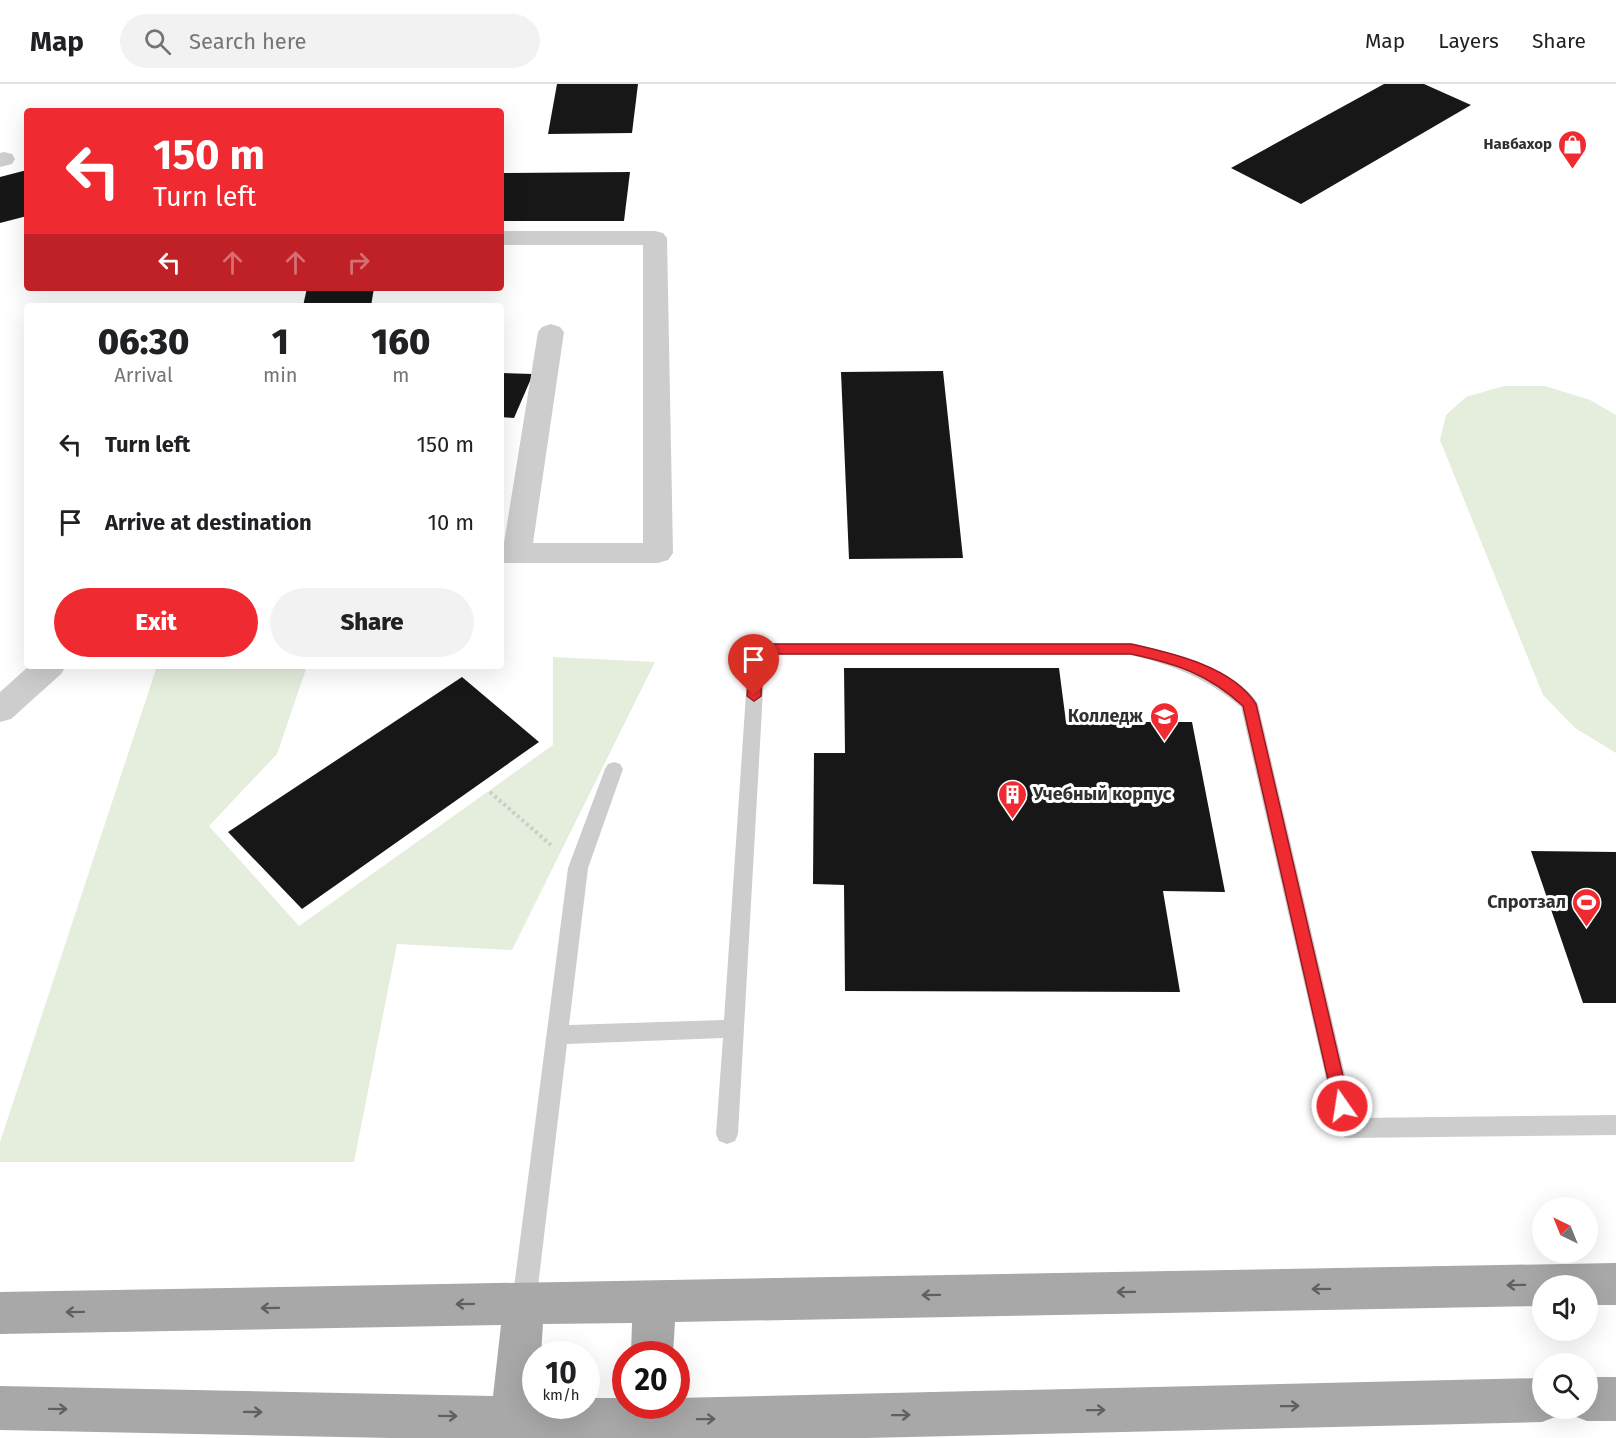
<!DOCTYPE html>
<html lang="en">
<head>
<meta charset="utf-8">
<style>
	:root { --surface:#fff; --page:#f2f2f2; --text:#202124; --muted:#757577; --line:#e0e0e0; --accent:#ef2a31 }
	body { margin:0; font-family:"Fira Sans",sans-serif; background:var(--page); color:var(--text); height:100vh; display:flex; flex-direction:column; font-size:22px; white-space:nowrap }
	* { box-sizing:border-box; margin:0 }
	p { font-size:20px; color:var(--muted) }
	.icon { flex:none; width:33px; height:33px; fill:none; stroke:currentColor; stroke-width:2; stroke-linecap:round; stroke-linejoin:round }
	.map { position:relative; flex:1; overflow:hidden }
	.panel { position:absolute; left:24px; top:219px; width:480px; height:366px; display:flex; flex-direction:column; background:var(--surface); border-radius:6px; box-shadow:0 6px 24px #0002 }
	.panel>* { flex:none }
	.banner { position:absolute; left:24px; top:24px; width:480px; height:183px; border-radius:6px; box-shadow:0 6px 24px #0002; background:#ef2a31; color:#fff; overflow:hidden }
	.needle { width:39px; rotate:317deg }
	.controls { position:absolute; left:1532px; top:1113px; display:grid; gap:12px }
	.controls a { display:grid; place-items:center; width:66px; height:66px; border-radius:50%; background:var(--surface); box-shadow:0 6px 24px #0002; font-size:30px }
	.speed { position:absolute; left:522px; top:1257px; display:flex; gap:12px; font-size:30px; font-weight:700; text-align:center }
	.speed>* { display:grid; place-content:center; width:78px; height:78px; border-radius:50%; background:var(--surface); box-shadow:0 6px 24px #0002; line-height:1 }
	.speed small { font-size:15px; font-weight:400 }
	.speed .limit { border:9px solid #d22; background:#fff; color:#111 }
	.pin { position:absolute; display:grid; place-items:center; width:51px; height:51px; color:#fff; margin:-62px -26px; border-radius:50% 50% 50% 0; rotate:-45deg; box-shadow:0 0 6px #0007 }
	.pin .icon { rotate:45deg }
	.me { position:absolute; width:66px; margin:-33px; rotate:347deg; stroke-linejoin:round; filter:drop-shadow(0 0 4px #0008) }
	.turn { display:flex; align-items:center; gap:21px; height:126px; padding:0 30px; font-size:27px }
	.turn .icon { width:78px; height:78px; stroke-width:2.5 }
	.turn b { display:block; font-size:42px; line-height:51px }
	.lanes { display:flex; align-items:center; height:57px; padding:0 30px; background:#0003; justify-content:center; gap:30px; direction:ltr }
	.lanes .off { opacity:.35 }
	.eta { display:flex; justify-content:space-evenly; align-items:center; height:102px; text-align:center }
	.eta b { font-size:36px; font-weight:800; line-height:42px }
	.action { display:flex; gap:12px; margin-top:auto; padding:12px 30px }
	.action a { flex:1; height:69px; border-radius:36px; background:var(--accent); color:#fff; font-size:24px; font-weight:800; line-height:69px; text-align:center }
	.action a+a { background:var(--page); color:var(--text) }
	ul { padding:0; list-style:none }
	li { display:flex; align-items:center; gap:18px; height:78px; padding:0 30px }
	li div { flex:1 }
	li b { display:block; font-size:22px }
	li em { font-style:normal }
	header { display:flex; align-items:center; gap:36px; box-sizing:border-box; height:84px; padding:0 30px; background:var(--surface); border-bottom:2px solid var(--line) }
	header strong { font-size:28px }
	nav { display:flex; gap:33px; margin-inline-start:auto; font-size:21px }
	.search { width:420px; height:54px; background:var(--page); display:flex; align-items:center; gap:15px; box-sizing:border-box; padding:0 21px; border-radius:33px; color:var(--muted); font-size:22px }
	.map>svg:first-child { display:block }
	.green { fill:#e5eddd }
	.building { fill:#171717 }
	.lines { fill:none; stroke-linecap:round; stroke-linejoin:round }
	.path { stroke:#cdcdcd; stroke-width:4; stroke-dasharray:3 3; stroke-linecap:butt }
	.service { fill:#cdcdcd; fill-rule:evenodd }
	.minor { fill:#cdcdcd; fill-rule:evenodd }
	.primary { fill:#a8a8a8; fill-rule:evenodd }
	.oneway { stroke:#606060 }
	.route { fill:#ef2a31; stroke:#9b1b20; stroke-width:1.5 }
	.labels { text-anchor:middle; dominant-baseline:central; stroke-width:6; stroke-linejoin:round; paint-order:stroke }
	.far-poi-label { font-size:15px; font-weight:bold; fill:#303030; stroke:#fff; text-anchor:end }
	.poi-label { font-size:18px; font-weight:bold; fill:#303030; stroke:#fff; text-anchor:end }
</style>
</head>
<body>
<header>
<strong>Map</strong>
<div class="search"><svg class="icon" aria-label="search" viewBox="0 0 24 24"><circle cx="10" cy="10" r="6"/><path d="M15 15l6 6"/></svg>Search here</div>
<nav><a>Map</a><a>Layers</a><a>Share</a></nav>
</header>
<div class="map">
<svg width="1616" height="1354" viewBox="0 0 1616 1354">
	<rect width="100%" height="100%" fill="#fff"/>
	<!-- green -->
	<g class="green">
		<path d="M1504,302H1545L1590,316L1616,331V669L1575,644L1543,611L1440,356L1446,331L1466,313Z"/>
		<path d="M553,573L655,578L512,866L397,860L354,1078H0V1058L157,582H307L277,670L209,742L299,842L553,661Z"/>
	</g>
	<!-- building -->
	<g class="building">
		<path d="M557,0H638L632,49L548,50Z"/>
		<path d="M1384,0H1424L1471,21L1301,120L1231,84Z"/>
		<path d="M27,86V132L0,139V93Z"/>
		<path d="M630,88L624,137H501V89Z"/>
		<path d="M307,204H374L371,222H303Z"/>
		<path d="M943,287L963,474L849,475L841,288Z"/>
		<path d="M501,289L533,290L514,334L501,333Z"/>
		<path d="M844,584H1059L1066,638H1192L1225,808L1163,807L1180,908L845,907L844,801L813,800L814,669H845Z"/>
		<path d="M462,593L539,658L302,825L228,748Z"/>
		<path d="M1531,767L1616,768V919H1583Z"/>
	</g>
	<g class="lines">
		<!-- path -->
		<path class="path" d="M490,708L551,761"/>
		<!-- service -->
		<path class="service" d="M757,559H1131C1166,567 1239,586 1258,620L1355,1034L1616,1031V1051L1347,1054L1339,1051L1241,623C1208,595 1173,581 1131,571H765L738,1050L735,1057L727,1060L719,1057L716,1050L723,954L567,960L536,1219L532,1227L524,1231L516,1227L512,1219L568,784L605,685L608,680L614,678L620,680L623,685L588,784L569,941L724,936L749,565L751,561Z"/>
		<!-- minor -->
		<g class="minor">
			<path d="M4,68L12,70L15,75L12,80L0,83V69Z"/>
			<path d="M501,147H655L663,149L667,154L673,469L668,476L658,479H501V459H504L538,248L542,243L551,240L560,243L564,248L533,459H643V161H501Z"/>
			<path d="M29,582H66L61,590L11,635L0,638V608Z"/>
		</g>
		<!-- primary -->
		<g class="primary">
			<path d="M1616,1179V1221H1587V1202H1542V1222L675,1238L673,1270H631L632,1239L543,1240L541,1270H536V1322H586V1314H626V1322H676V1314L1542,1294V1324H1560L1558,1332L1542,1338L866,1354H391L0,1346V1302L493,1312L501,1241L0,1250V1208Z"/>
			<path d="M1587,1293H1616V1337H1587L1571,1331L1569,1324H1587Z"/>
		</g>
	</g>
	<!-- one-way arrows -->
	<defs><path id="oneway-shaft" d="M-6 0H5M1.5-3L5.5 0L1.5 3" fill="none" stroke-width="1.6" stroke-linecap="round" stroke-linejoin="round" transform="scale(1.5)"/></defs>
	<g class="oneway">
		<use href="#oneway-shaft" transform="translate(1516 1201) rotate(179)"/>
		<use href="#oneway-shaft" transform="translate(1321 1205) rotate(179)"/>
		<use href="#oneway-shaft" transform="translate(1126 1208) rotate(179)"/>
		<use href="#oneway-shaft" transform="translate(931 1211) rotate(179)"/>
		<use href="#oneway-shaft" transform="translate(465 1220) rotate(179)"/>
		<use href="#oneway-shaft" transform="translate(270 1224) rotate(179)"/>
		<use href="#oneway-shaft" transform="translate(75 1228) rotate(179)"/>
		<use href="#oneway-shaft" transform="translate(1290 1322) rotate(-1)"/>
		<use href="#oneway-shaft" transform="translate(58 1325) rotate(1)"/>
		<use href="#oneway-shaft" transform="translate(1096 1326) rotate(-1)"/>
		<use href="#oneway-shaft" transform="translate(253 1328) rotate(1)"/>
		<use href="#oneway-shaft" transform="translate(901 1331) rotate(-1)"/>
		<use href="#oneway-shaft" transform="translate(448 1332) rotate(1)"/>
		<use href="#oneway-shaft" transform="translate(706 1335) rotate(-1)"/>
	</g>
	<!-- route -->
	<path class="route" d="M757,560H1131C1171,569 1232,582 1256,620L1350,1022L1347,1027L1342,1029L1336,1027L1334,1022L1243,622C1208,590 1177,580 1131,570H763L761,612L754,617L747,612L751,565Z"/>
	<!-- icons -->
	<defs>
		<symbol id="shop-pin" viewBox="-11 -11 22 30"><path d="M0 17L-7.5 6A9.5 9.5 0 1 1 7.5 6Z" fill="#ef2a31" stroke="#fff"/><path d="M-5-2.5h2.3a2.7 3.5 0 0 1 5.4 0H5L5.5 6h-11ZM-1.5-2.5h3a1.5 2.3 0 0 0-3 0Z" fill="#fff"/></symbol>
		<symbol id="university-pin" viewBox="-11 -11 22 30"><path d="M0 17L-7.5 6A9.5 9.5 0 1 1 7.5 6Z" fill="#ef2a31" stroke="#fff"/><path d="M0-5L7-2L0 1L-7-2ZM-4 1L0 2.5L4 1V4Q0 6-4 4Z" fill="#fff"/></symbol>
		<symbol id="building-pin" viewBox="-11 -11 22 30"><path d="M0 17L-7.5 6A9.5 9.5 0 1 1 7.5 6Z" fill="#ef2a31" stroke="#fff"/><path d="M-4-6H4V6H1V3H-1V6H-4ZM-2.5-4.3h1.7v1.8h-1.7ZM.8-4.3h1.7v1.8H.8ZM-2.5-1h1.7V.8h-1.7ZM.8-1h1.7V.8H.8Z" fill="#fff"/></symbol>
		<symbol id="stadium-pin" viewBox="-11 -11 22 30"><path d="M0 17L-7.5 6A9.5 9.5 0 1 1 7.5 6Z" fill="#ef2a31" stroke="#fff"/><path d="M0-5a6.5 5 0 1 0 0 10a6.5 5 0 1 0 0-10ZM-3.5-1.8h7v3.6h-7Z" fill="#fff"/></symbol>
	</defs>
	<g fill-rule="evenodd">
		<use href="#shop-pin" x="1556" y="44" width="33" height="45"/>
		<use href="#university-pin" x="1148" y="616" width="33" height="45"/>
		<use href="#building-pin" x="996" y="694" width="33" height="45"/>
		<use href="#stadium-pin" x="1570" y="802" width="33" height="45"/>
	</g>
	<g class="labels">
		<!-- far-poi labels -->
		<g class="far-poi-label">
			<text x="1552" y="60">Навбахор</text>
		</g>
		<!-- poi labels -->
		<g class="poi-label">
			<text x="1143" y="632">Колледж</text>
			<text x="1033" y="710" text-anchor="start">Учебный корпус</text>
			<text x="1566" y="818">Спротзал</text>
		</g>
	</g>
</svg>
<div class="controls">
<a><svg class="needle" viewBox="-14 -14 28 28"><path d="M0-13l5 13h-10z" fill="#e53935"/><path d="M0 13l5-13h-10z" fill="#757577"/></svg></a>
<a><svg class="icon" aria-label="sound" viewBox="0 0 24 24"><path d="M4 9h4l5-4v14l-5-4H4zM17 9q2 3 0 6"/></svg></a>
<a><svg class="icon" aria-label="search" viewBox="0 0 24 24"><circle cx="10" cy="10" r="6"/><path d="M15 15l6 6"/></svg></a>
</div>
<div class="speed"><div>10<small>km/h</small></div><div class="limit">20</div></div>
<div class="pin" style="left:754px;top:612px;background:#d93025"><svg class="icon" aria-label="arrive" viewBox="0 0 24 24"><path d="M6 21V4h12l-3 4 3 4H6"/></svg></div>
<svg class="me" style="left:1342px;top:1022px" viewBox="-20 -20 40 40"><circle r="17" fill="#ef2a31" stroke="#fff" stroke-width="3"/><path d="M0-11L8 9 0 5-8 9z" fill="#fff"/></svg>
<div class="banner">
<div class="turn"><svg class="icon" aria-label="left" viewBox="0 0 24 24"><path d="M17 20v-9H6M10 6l-5 5 5 5"/></svg><div><b>150 m</b>Turn left</div></div>
<div class="lanes"><svg class="icon" aria-label="left" viewBox="0 0 24 24"><path d="M17 20v-9H6M10 6l-5 5 5 5"/></svg><svg class="icon off" aria-label="ahead" viewBox="0 0 24 24"><path d="M12 20V5M6 11l6-6 6 6"/></svg><svg class="icon off" aria-label="ahead" viewBox="0 0 24 24"><path d="M12 20V5M6 11l6-6 6 6"/></svg><svg class="icon off" aria-label="right" viewBox="0 0 24 24"><path d="M7 20v-9h11M14 6l5 5-5 5"/></svg></div>
</div>
<section class="panel">
<div class="eta">
<div><b>06:30</b><p>Arrival</p></div>
<div><b>1</b><p>min</p></div>
<div><b>160</b><p>m</p></div>
</div>
<ul>
<li><svg class="icon" aria-label="left" viewBox="0 0 24 24"><path d="M17 20v-9H6M10 6l-5 5 5 5"/></svg><div><b>Turn left</b></div><em>150 m</em></li>
<li><svg class="icon" aria-label="arrive" viewBox="0 0 24 24"><path d="M6 21V4h12l-3 4 3 4H6"/></svg><div><b>Arrive at destination</b></div><em>10 m</em></li>
</ul>
<div class="action"><a>Exit</a><a>Share</a></div>
</section>
</div>
</body>
</html>
